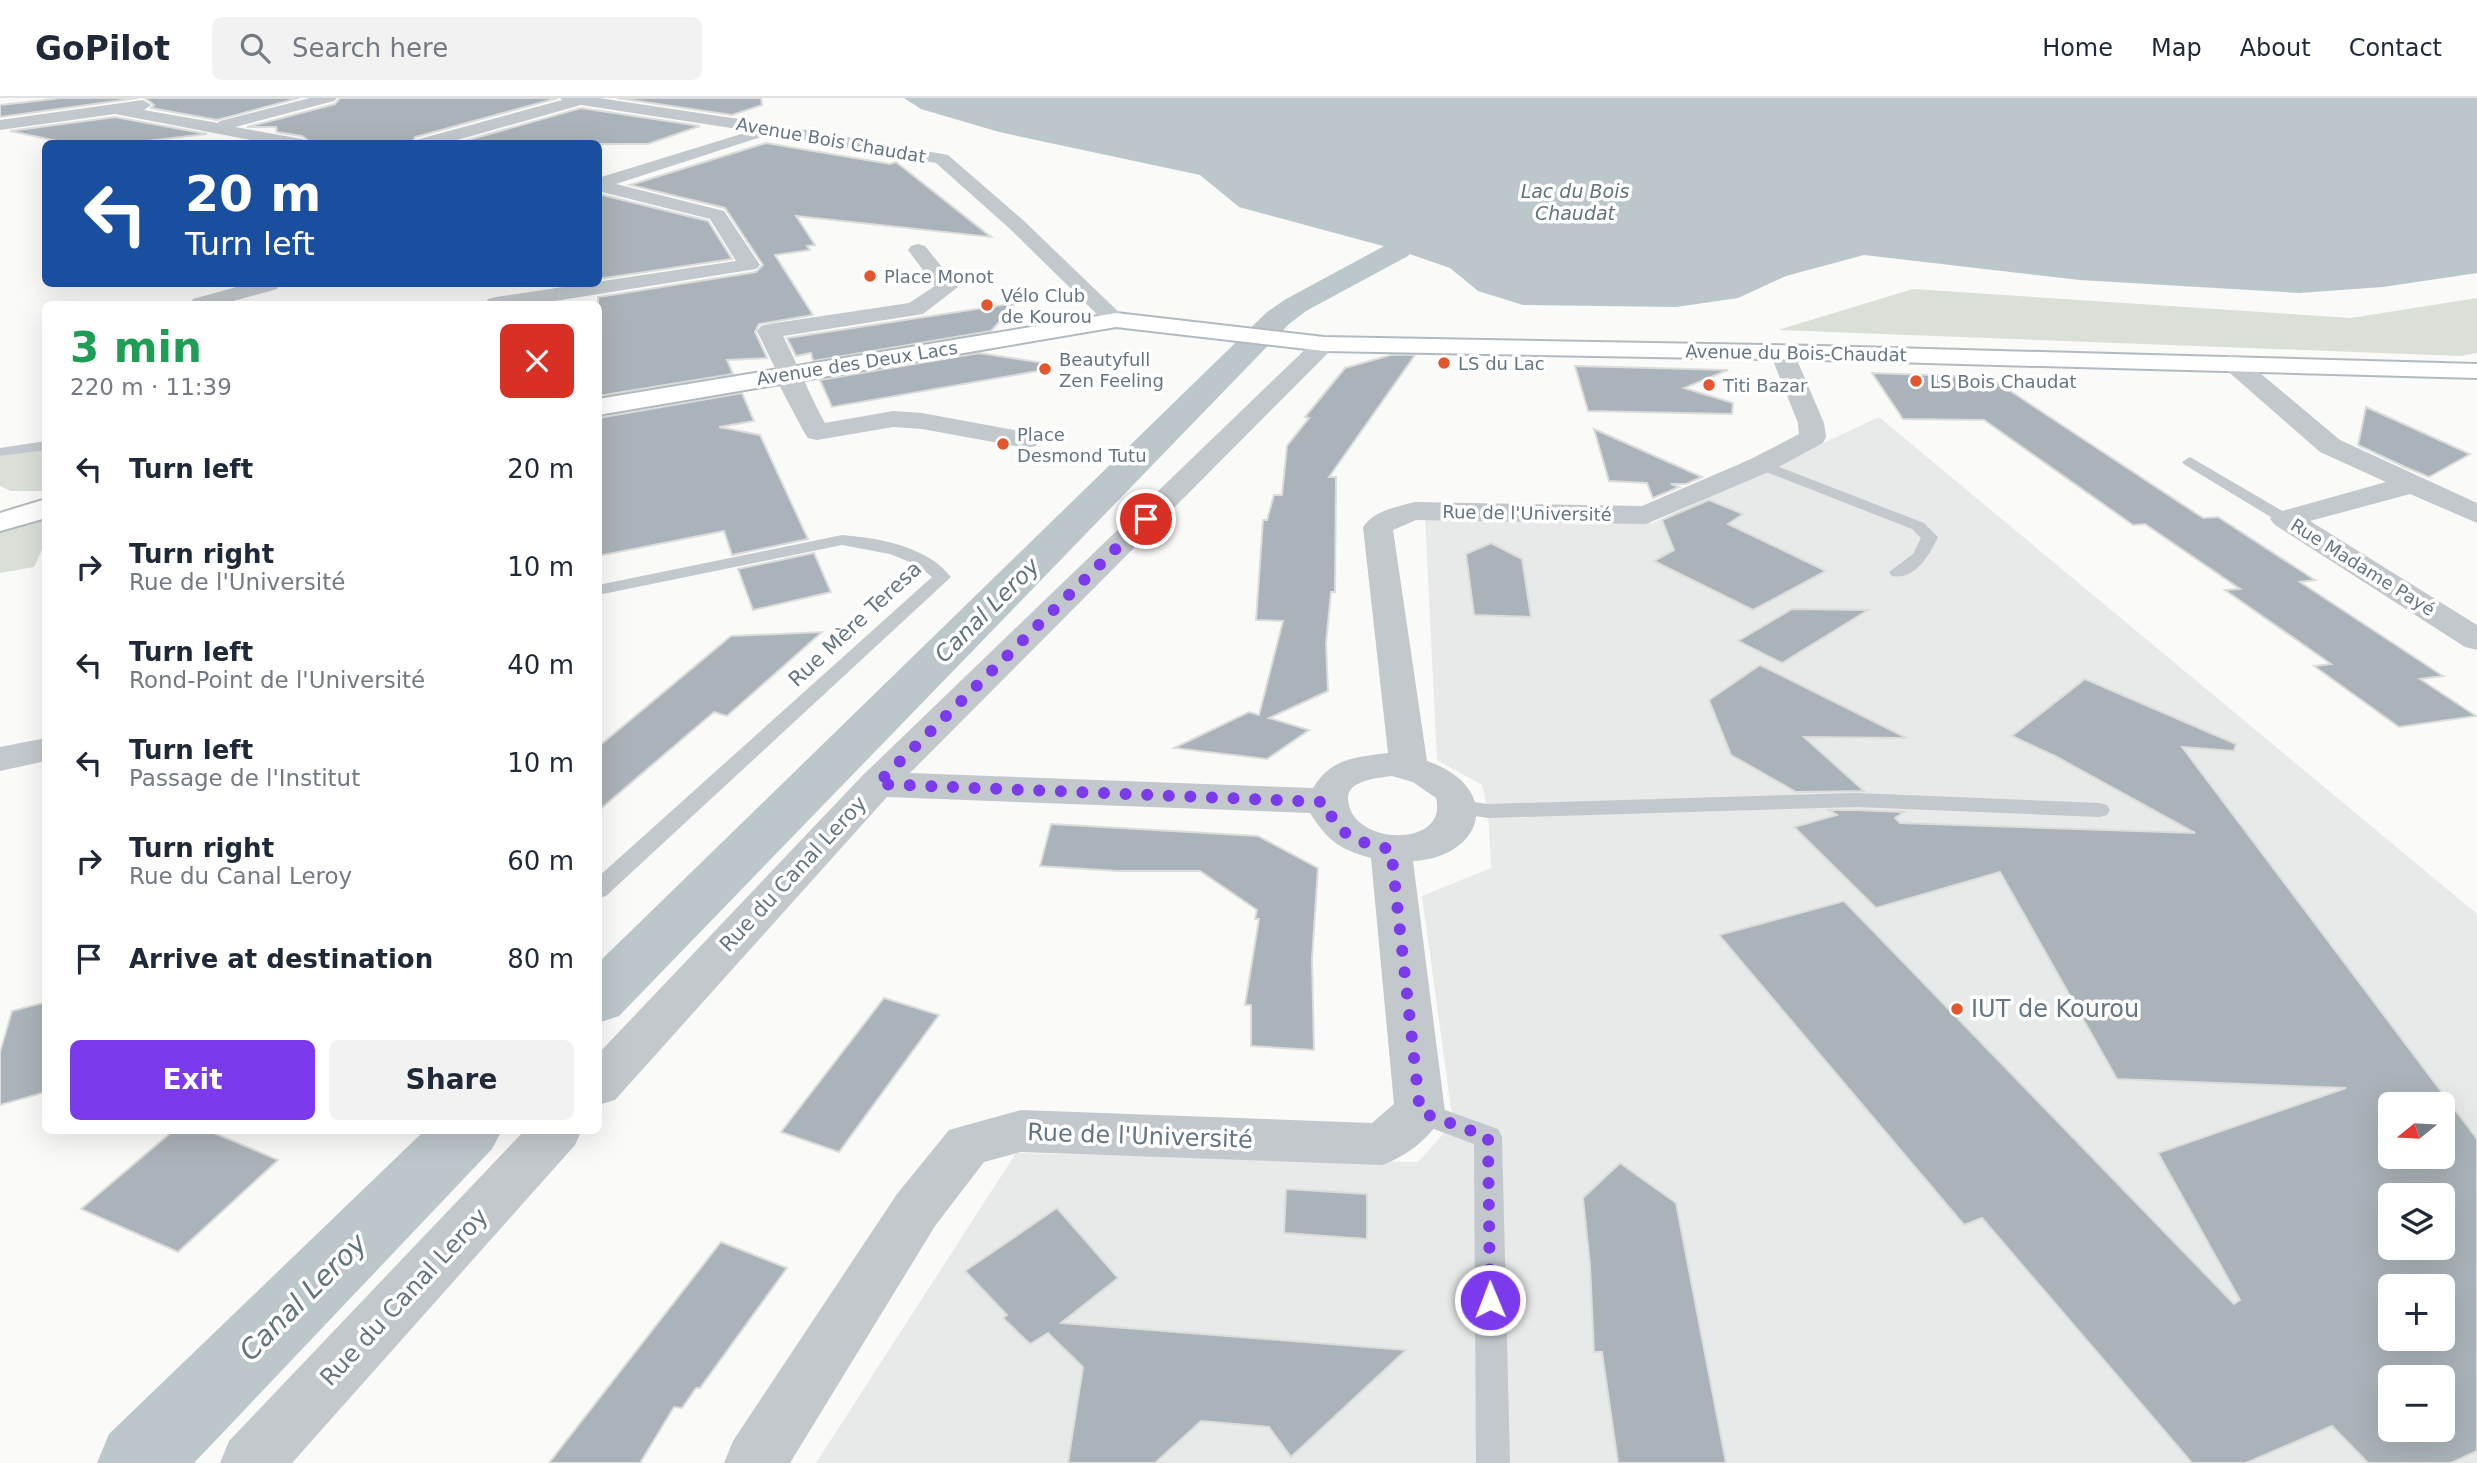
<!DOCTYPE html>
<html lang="en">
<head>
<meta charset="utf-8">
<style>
	:root { --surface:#fff; --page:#f2f2f3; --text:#1f2937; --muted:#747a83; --line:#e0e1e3; --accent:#7c3aed }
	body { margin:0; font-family:"DejaVu Sans",sans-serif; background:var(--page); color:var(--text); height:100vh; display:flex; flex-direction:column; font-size:26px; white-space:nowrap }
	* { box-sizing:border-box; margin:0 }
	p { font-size:23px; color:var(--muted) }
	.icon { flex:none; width:38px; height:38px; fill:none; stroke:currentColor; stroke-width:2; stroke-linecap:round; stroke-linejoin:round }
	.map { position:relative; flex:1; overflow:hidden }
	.drawer { position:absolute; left:42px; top:203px; width:560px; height:833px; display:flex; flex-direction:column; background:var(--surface); border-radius:10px; box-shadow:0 7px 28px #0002 }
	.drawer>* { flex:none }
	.hud { position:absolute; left:42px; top:42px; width:560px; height:147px; border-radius:10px; box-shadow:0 7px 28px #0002; background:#1a4fa0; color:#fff; overflow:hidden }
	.needle { width:46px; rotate:252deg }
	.tools { position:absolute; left:2378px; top:994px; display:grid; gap:14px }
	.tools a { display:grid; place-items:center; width:77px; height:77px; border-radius:10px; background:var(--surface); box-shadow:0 7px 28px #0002; font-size:35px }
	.pin { position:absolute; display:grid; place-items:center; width:60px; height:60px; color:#fff; margin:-30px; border:4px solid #fff; border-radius:50%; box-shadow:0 2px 7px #0007 }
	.me { position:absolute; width:77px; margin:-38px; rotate:359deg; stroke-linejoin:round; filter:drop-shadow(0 0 5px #0008) }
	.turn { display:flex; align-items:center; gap:24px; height:147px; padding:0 28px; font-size:32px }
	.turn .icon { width:91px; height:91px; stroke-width:2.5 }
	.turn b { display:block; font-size:49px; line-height:60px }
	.round { display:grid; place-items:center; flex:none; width:74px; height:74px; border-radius:10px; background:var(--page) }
	.head { display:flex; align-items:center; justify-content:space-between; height:119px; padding:0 28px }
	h1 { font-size:42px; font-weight:800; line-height:52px; color:#1e9e55 }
	.button { display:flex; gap:14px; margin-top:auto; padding:14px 28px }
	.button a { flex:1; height:80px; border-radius:10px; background:var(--accent); color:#fff; font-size:28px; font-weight:800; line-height:80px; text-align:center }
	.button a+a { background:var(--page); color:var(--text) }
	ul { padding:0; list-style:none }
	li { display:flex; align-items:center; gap:21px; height:98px; padding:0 28px }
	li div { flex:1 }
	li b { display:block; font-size:26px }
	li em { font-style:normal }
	header { display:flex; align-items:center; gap:42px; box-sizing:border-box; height:98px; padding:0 35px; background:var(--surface); border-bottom:2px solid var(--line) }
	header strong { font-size:33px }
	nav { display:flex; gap:38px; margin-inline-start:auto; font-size:24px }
	.search { width:490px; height:63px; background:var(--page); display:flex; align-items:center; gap:18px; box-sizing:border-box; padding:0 24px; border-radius:10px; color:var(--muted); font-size:26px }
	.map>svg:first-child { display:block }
	.built { fill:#e8e9e9; fill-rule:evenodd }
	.green { fill:#dadfd7 }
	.water { fill:#bbc7cb }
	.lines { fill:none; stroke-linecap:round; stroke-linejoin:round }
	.canal { fill:#bbc7cb; fill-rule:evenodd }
	.building { fill:#aab3b9; stroke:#dcdcda; stroke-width:2; fill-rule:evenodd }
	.secondary-casing { stroke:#b3babf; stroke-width:4 }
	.lane { fill:#c3c8cc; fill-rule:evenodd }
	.street { fill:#c3c8cc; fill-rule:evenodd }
	.secondary { fill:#fff; fill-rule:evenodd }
	.route { stroke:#7c3aed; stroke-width:12; stroke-dasharray:0 21.6 }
	.poi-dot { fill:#e4572e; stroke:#fff; stroke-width:2.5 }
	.labels { text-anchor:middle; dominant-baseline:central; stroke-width:7; stroke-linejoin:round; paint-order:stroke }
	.far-street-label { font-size:18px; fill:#657683; stroke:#fff }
	.far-poi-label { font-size:18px; fill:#657683; stroke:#fff; text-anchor:start }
	.far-water-label { font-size:19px; font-style:italic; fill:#60757c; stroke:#fff }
	.street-label { font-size:21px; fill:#657683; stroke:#fff }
	.water-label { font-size:23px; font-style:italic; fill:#60757c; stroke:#fff }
	.near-poi-label { font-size:24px; fill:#657683; stroke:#fff; text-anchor:start }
	.near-street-label { font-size:24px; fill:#657683; stroke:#fff }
	.near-water-label { font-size:28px; font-style:italic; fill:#60757c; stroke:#fff }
</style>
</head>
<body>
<header>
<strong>GoPilot</strong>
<div class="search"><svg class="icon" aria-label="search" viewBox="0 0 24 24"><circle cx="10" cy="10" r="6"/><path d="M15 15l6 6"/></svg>Search here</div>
<nav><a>Home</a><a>Map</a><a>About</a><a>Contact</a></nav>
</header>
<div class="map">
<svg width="2477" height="1365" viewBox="0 0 2477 1365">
	<rect width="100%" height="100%" fill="#fafaf8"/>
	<!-- built -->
	<path class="built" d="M1879,319L2477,816V1365H816L1016,1055L1418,1064L1453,1025L1422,798L1491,770L1488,713L1482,687L1437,662L1425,420L1653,425ZM2390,1006H2443V1059H2390ZM2390,1097H2443V1150H2390ZM2390,1188H2443V1241H2390ZM2390,1279H2443V1332H2390Z"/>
	<!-- green -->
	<g class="green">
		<path d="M1913,191L2351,220L2477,200V255L2461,258L1778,232Z"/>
		<path d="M45,351V393H11L0,388V358Z"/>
		<path d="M45,416V445L34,469L0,475V430Z"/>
	</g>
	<!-- water -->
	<path class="water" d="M904,0H2477V175L2383,189L2299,195L2080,182L1864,157L1786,178L1738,200L1676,209L1523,207L1478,193L1450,170L1398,152L1239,109L1200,77L999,34L921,11Z"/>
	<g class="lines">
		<!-- canal -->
		<g class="canal">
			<path d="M1398,144L1408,146L1412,152L1408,158L1306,213L1289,226L619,918L598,925V865L1267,214L1286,201L1388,146Z"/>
			<path d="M425,1032H502L492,1051L194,1365H97L109,1336Z"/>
		</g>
	</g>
	<!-- building -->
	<g class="building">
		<path d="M62,0H138L0,19V7Z"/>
		<path d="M145,0H299L217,22L151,10L154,7Z"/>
		<path d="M340,0H558L415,39L412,46H313L302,38L277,34L276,29H247L335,6Z"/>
		<path d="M617,0H761L762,7L732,17Z"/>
		<path d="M581,10L700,28L648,46H454Z"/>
		<path d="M115,19L207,36L121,46H71L10,33Z"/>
		<path d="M766,45L890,66L896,64L991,139L796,118L815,147L807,148L810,152L775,157L813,217L759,226L755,234L767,260L727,262L733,276L598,298V199L756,174L763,167L725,110L630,87Z"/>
		<path d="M598,96L708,123L732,161L598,181Z"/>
		<path d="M1016,205L991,233L813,263L811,255L796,258L787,240Z"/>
		<path d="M979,255L1044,265V272L832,309L820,282Z"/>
		<path d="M1391,257H1415L1329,379H1336L1335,494H1331L1326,545L1328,593L1269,620L1309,632L1267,661L1174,650L1249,614L1259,617L1283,523L1256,522L1263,422H1267L1274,397H1282L1287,348L1309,320L1305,319L1345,270Z"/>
		<path d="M1575,268L1728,272L1684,290L1733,305L1732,316L1588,313Z"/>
		<path d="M1872,275L1989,279L2203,420L2218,419L2315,482L2300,484L2443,578L2420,581L2476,618L2399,629L2314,568L2331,566L2225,492L2240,491L2145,426L2133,427L1984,322L1903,321Z"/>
		<path d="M742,295L754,323L719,329L760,337L808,441L732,457L724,433L598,458V320Z"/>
		<path d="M2366,309L2470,356L2429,379L2405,369L2358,347Z"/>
		<path d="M1594,331L1702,379L1686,386H1671L1679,389L1653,400L1647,385L1609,383Z"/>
		<path d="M1709,402L1743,416L1728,426L1826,473L1753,512L1654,463L1674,452L1662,422Z"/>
		<path d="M1491,445L1522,461L1531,519L1474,517L1466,456Z"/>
		<path d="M814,455L831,494L753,512L738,471Z"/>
		<path d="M1792,511L1868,512L1782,565L1738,543Z"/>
		<path d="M822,534L727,618L714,614L598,713V649L731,538Z"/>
		<path d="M1760,567L1907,640L1804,639L1864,693L1796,694L1731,657L1709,602Z"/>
		<path d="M2085,581L2236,646L2234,653L2182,649L2477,1041V1353L2451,1365H2368L2332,1328L2246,1365H2192L1982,1120L1964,1127L1719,837L1844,803L2234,1206L2240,1202L2158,1055L2346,990L2117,981L2000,774L1876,810L1794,729L1837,717L1829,712H1856L1904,714L1895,720L1900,725L2195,735L2057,659L2012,638ZM2390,1006H2443V1059H2390ZM2390,1097H2443V1150H2390ZM2390,1188H2443V1241H2390ZM2390,1279H2443V1332H2390Z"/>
		<path d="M1051,726L1258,738L1318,770L1312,861L1314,952L1251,948V907H1245L1259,821H1255L1257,812L1200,773H1118L1040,768Z"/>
		<path d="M884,900L939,917L839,1054L781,1034Z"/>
		<path d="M46,904V994L0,1007V954L12,913Z"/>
		<path d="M174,1032H207L278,1062L178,1154L81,1111Z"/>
		<path d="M1620,1065L1676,1105L1726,1365H1618L1602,1254H1594L1590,1167L1583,1100Z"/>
		<path d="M1286,1091L1367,1096V1141L1284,1135Z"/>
		<path d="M1057,1110L1118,1180L1061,1225L1406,1252L1291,1359L1269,1329L1201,1323L1155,1365H1068L1083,1269L1048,1235L1030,1246L1003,1220L1007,1217L965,1173Z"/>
		<path d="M721,1144L787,1170L700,1290H696L682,1310L674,1309L640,1365H549Z"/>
	</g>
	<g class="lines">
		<defs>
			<g id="secondary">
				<path d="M1116,215L1324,239L1819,248L2477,266V280L1819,262L1324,253L1116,229L598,317V301Z"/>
				<path d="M46,401V420L0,433V415Z"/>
			</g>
		</defs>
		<!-- secondary casing -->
		<use href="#secondary" class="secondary-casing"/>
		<!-- lane -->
		<g class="lane">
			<path d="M46,343V352L0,358V350Z"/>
			<path d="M2190,359L2291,418L2293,421L2285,426L2279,424L2185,367L2182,364Z"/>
			<path d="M1761,362L1924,425L1938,439C1930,456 1915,483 1892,478L1889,474L1913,456L1921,440L1912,431L1756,370L1753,367Z"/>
			<path d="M842,437C878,440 927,448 951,479L606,798L598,800V779L932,479L917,467L890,456L842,447L598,497V487Z"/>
			<path d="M1856,695L2099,705L2107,707L2110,712L2107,717L2099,719L1856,709L1488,720L1450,714L1447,709L1450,704L1458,702L1488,706Z"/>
			<path d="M1420,1003L1498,1031L1502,1039L1510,1365H1476L1474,1046L1410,1022L1406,1014L1410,1006Z"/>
		</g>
		<!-- street -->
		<g class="street">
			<path d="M310,0H337L334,3L235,29L302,41L310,46H272L115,16L0,32V22L143,2L151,7L144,12L218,25L220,23Z"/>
			<path d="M560,0H599L773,26L948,57L1023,122L1127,222L1124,227H1108L1009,130L936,65L770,36L616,86L724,113L760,167L756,171L536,206H485L488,201L496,199L736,163L710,121L598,93V80L751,33L581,7L443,46H414L416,42L562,2Z"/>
			<path d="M918,146L925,148L958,189L923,216L783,238C798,267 809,296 825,325L893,313L922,315L1036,336L1040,342L1036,348L1026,350L922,331L893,329L817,342L808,340L804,334L778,285V276L757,233L761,228L769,226L909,205L935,188L908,152L911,148Z"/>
			<path d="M247,186H280L277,191L223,206H190L193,201Z"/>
			<path d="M1324,239L1332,241L1336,246L1332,251L910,675L1313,690C1331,660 1356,659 1388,655L1363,429C1375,412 1396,409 1415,404L1642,408L1751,361L1799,336L1798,325L1770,255L1773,250L1782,248L1791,250L1794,255L1824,325L1826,339L1823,345L1771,373L1646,426L1416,422L1393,432L1427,663C1505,690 1483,760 1413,763L1445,1014C1432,1038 1408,1058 1382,1067L1021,1054L984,1064L935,1128L790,1365H724L733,1343L897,1096L949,1032L1021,1012L1372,1025L1394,1006L1371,760C1339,751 1328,743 1310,715L887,699L615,1002L598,1007V956L863,677L1316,241ZM1392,678L1413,684L1436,700C1449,751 1350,748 1348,701C1347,682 1378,680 1392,678Z"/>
			<path d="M2232,257L2241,259L2340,342L2477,405V425L2410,396L2310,423L2477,527V552L2465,549L2275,427L2270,421L2275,415L2386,384L2320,354L2223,269L2220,264L2223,259Z"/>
			<path d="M46,640V663L0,673V649Z"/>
			<path d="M525,1032H582L575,1047L292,1365H220L229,1343Z"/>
		</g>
		<!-- secondary -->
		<use href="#secondary" class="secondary"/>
	</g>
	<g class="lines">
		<!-- route -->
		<path class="route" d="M1146,421L877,686L1326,704C1335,738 1359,745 1391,751L1420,1014L1488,1039L1490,1202"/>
	</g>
	<!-- markers -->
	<g class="poi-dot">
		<circle cx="870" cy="178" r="7"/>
		<circle cx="987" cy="207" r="7"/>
		<circle cx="1444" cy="265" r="7"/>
		<circle cx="1045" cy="271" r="7"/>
		<circle cx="1916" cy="283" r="7"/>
		<circle cx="1709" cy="287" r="7"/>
		<circle cx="1003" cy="346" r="7"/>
		<circle cx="1957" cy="911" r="7"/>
	</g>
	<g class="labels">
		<!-- far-street labels -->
		<g class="far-street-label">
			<text transform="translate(831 42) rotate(10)">Avenue Bois Chaudat</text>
			<text transform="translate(1796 255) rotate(1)">Avenue du Bois-Chaudat</text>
			<text transform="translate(857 265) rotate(-9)">Avenue des Deux Lacs</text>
			<text transform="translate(1527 415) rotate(1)">Rue de l'Université</text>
			<text transform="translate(2363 469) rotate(32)">Rue Madame Payé</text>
		</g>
		<!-- far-poi labels -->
		<g class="far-poi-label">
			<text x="884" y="178">Place Monot</text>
			<text x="1001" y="197">Vélo Club<tspan x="1001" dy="21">de Kourou</tspan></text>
			<text x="1059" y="261">Beautyfull<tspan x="1059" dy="21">Zen Feeling</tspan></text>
			<text x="1458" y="265">LS du Lac</text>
			<text x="1930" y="283">LS Bois Chaudat</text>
			<text x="1723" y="287">Titi Bazar</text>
			<text x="1017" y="336">Place<tspan x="1017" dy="21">Desmond Tutu</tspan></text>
		</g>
		<!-- far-water labels -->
		<g class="far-water-label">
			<text x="1575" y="93">Lac du Bois<tspan x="1575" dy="22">Chaudat</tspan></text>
		</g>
		<!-- street labels -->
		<g class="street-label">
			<text transform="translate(855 526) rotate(-43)">Rue Mère Teresa</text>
			<text transform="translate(793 776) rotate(-47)">Rue du Canal Leroy</text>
		</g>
		<!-- water labels -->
		<g class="water-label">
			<text transform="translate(987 512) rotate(-45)">Canal Leroy</text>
		</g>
		<!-- near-poi labels -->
		<g class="near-poi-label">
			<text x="1971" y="911">IUT de Kourou</text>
		</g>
		<!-- near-street labels -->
		<g class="near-street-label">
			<text transform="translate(1140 1038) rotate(2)">Rue de l'Université</text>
			<text transform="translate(404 1199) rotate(-47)">Rue du Canal Leroy</text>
		</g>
		<!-- near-water labels -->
		<g class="near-water-label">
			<text transform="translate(303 1199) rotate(-45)">Canal Leroy</text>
		</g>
	</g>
</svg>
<div class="tools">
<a><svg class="needle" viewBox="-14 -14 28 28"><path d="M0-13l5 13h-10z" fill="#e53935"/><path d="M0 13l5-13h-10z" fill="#747a83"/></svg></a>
<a><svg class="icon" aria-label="layers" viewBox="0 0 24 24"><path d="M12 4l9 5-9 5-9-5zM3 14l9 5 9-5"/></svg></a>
<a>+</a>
<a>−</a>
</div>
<div class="pin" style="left:1146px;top:421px;background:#d93025"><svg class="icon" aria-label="arrive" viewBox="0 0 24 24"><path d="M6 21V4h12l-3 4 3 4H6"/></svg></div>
<svg class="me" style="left:1490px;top:1202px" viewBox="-20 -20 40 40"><circle r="17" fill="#7c3aed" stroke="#fff" stroke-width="3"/><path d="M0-11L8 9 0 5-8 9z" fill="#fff"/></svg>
<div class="hud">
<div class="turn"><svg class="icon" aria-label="left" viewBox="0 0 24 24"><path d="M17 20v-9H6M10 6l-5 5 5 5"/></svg><div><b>20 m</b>Turn left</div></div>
</div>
<section class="drawer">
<div class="head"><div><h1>3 min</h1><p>220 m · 11:39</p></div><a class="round" style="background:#d93025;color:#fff"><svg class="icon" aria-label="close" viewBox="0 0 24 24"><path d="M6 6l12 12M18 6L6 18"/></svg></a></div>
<ul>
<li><svg class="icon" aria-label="left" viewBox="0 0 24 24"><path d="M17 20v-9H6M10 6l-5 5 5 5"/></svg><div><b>Turn left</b></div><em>20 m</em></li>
<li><svg class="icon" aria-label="right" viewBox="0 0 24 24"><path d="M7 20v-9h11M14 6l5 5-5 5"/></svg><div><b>Turn right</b><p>Rue de l'Université</p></div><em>10 m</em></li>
<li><svg class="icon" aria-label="left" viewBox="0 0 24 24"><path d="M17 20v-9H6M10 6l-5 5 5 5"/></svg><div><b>Turn left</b><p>Rond-Point de l'Université</p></div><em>40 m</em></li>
<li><svg class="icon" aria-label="left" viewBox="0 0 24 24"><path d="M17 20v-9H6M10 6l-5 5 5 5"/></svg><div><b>Turn left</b><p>Passage de l'Institut</p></div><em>10 m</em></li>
<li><svg class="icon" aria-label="right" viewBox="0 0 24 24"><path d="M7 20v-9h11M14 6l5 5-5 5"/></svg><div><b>Turn right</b><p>Rue du Canal Leroy</p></div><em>60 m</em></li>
<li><svg class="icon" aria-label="arrive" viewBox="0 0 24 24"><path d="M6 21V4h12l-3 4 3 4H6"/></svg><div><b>Arrive at destination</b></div><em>80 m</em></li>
</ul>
<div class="button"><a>Exit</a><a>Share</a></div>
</section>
</div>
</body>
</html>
